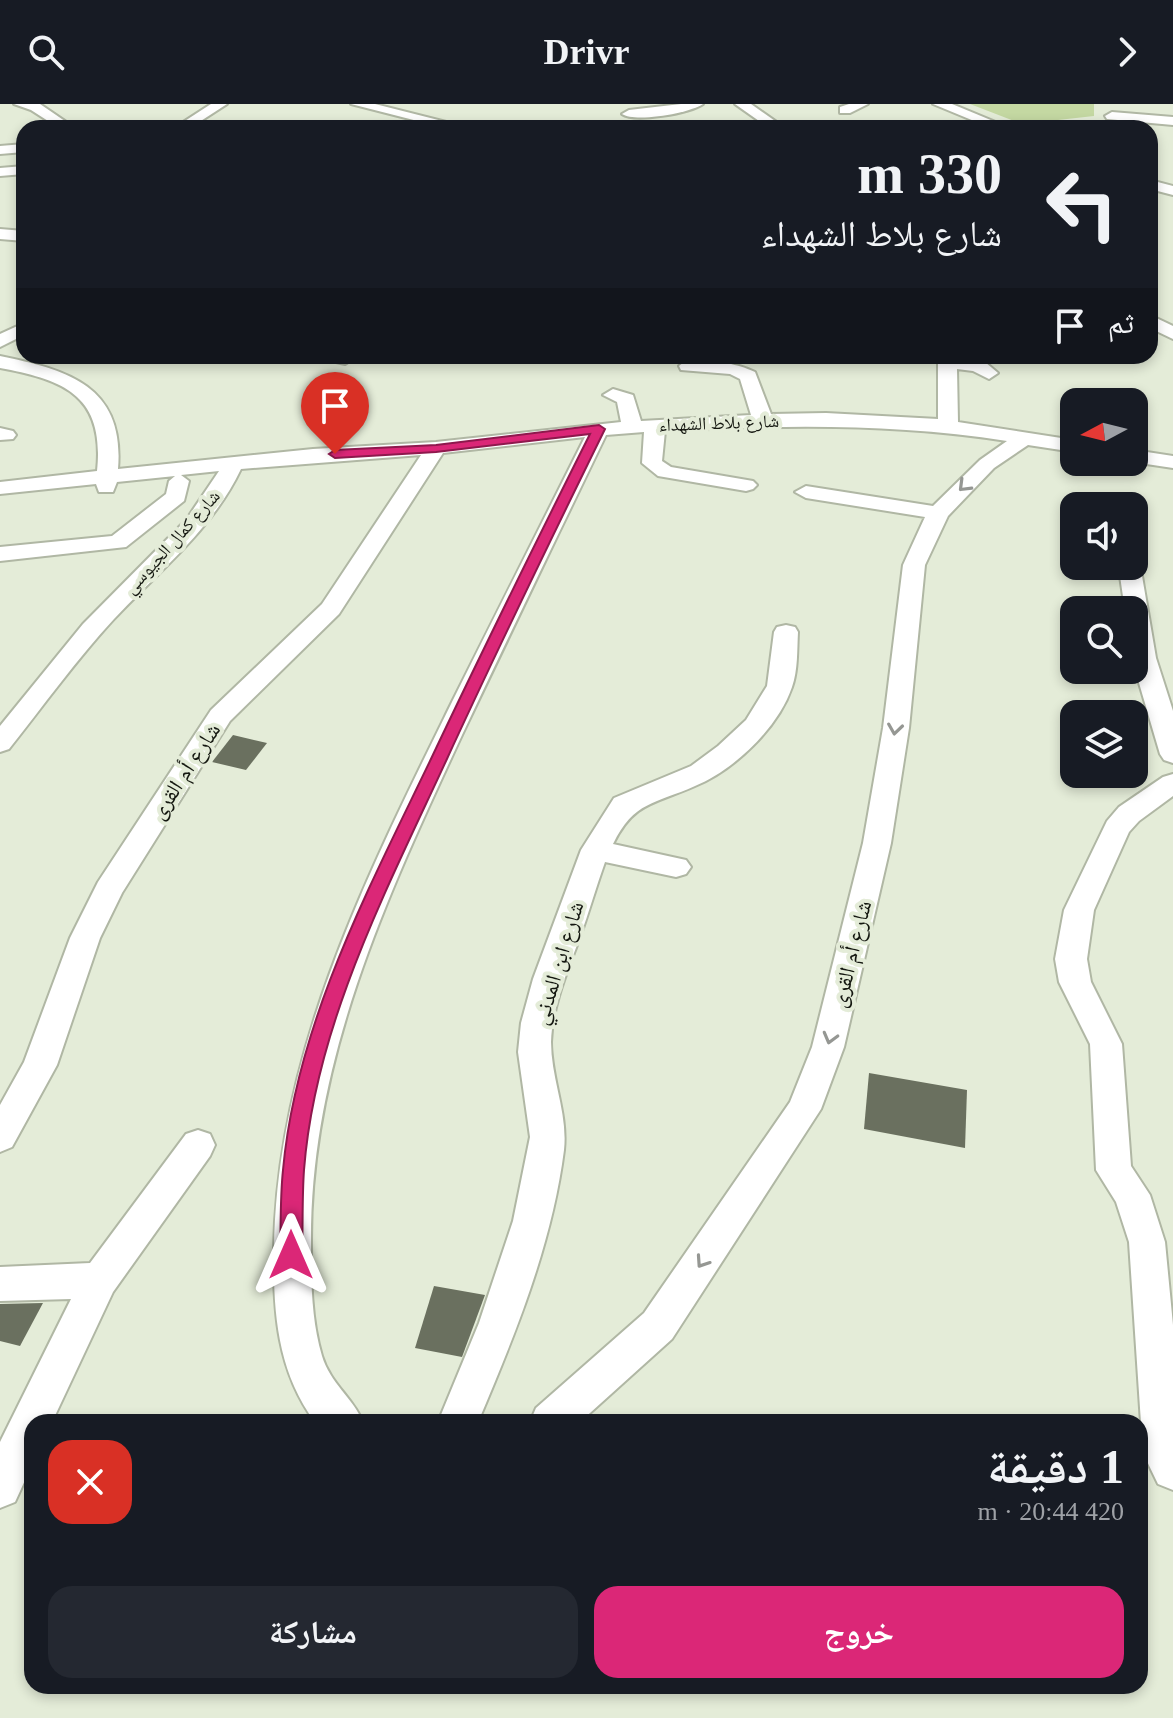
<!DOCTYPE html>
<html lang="ar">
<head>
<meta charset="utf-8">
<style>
	:root { --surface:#171b24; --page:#242831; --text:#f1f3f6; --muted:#9ea1a6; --accent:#db2777 }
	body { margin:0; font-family:"Times New Roman","Noto Naskh Arabic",serif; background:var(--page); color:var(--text); direction:rtl; height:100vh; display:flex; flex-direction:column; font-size:30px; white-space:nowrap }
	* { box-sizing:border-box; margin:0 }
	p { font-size:26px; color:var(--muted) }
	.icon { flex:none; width:44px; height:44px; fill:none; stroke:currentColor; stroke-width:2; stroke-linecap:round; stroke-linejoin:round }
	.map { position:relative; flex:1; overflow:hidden; direction:ltr }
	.details { position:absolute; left:24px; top:1310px; width:1124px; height:280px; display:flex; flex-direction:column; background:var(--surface); border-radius:24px; box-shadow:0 4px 12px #0003; direction:rtl }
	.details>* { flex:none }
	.hud { position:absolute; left:16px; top:16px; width:1142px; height:244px; border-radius:24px; box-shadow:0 4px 12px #0003; direction:rtl; background:#171b24; color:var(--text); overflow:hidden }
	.needle { width:52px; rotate:263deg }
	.tools { position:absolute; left:1060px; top:284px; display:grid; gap:16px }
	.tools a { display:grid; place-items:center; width:88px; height:88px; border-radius:16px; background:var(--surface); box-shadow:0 4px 12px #0003; font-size:40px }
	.pin { position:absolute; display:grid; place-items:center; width:68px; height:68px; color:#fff; margin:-82px -34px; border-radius:50% 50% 50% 0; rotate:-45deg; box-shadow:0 0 8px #0007 }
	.pin .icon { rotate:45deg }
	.me { position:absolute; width:88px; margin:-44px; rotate:0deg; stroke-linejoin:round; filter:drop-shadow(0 0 6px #0008) }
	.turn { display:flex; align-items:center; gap:28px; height:168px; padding:0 24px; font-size:36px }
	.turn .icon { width:104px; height:104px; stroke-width:2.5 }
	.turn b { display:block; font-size:56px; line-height:68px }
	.then { display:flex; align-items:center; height:76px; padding:0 24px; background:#0003; gap:16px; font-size:30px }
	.round { display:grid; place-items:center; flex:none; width:84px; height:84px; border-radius:24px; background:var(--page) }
	.head { display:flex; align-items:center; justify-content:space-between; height:136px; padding:0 24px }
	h1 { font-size:48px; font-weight:700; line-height:60px }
	.cta { display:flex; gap:16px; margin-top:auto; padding:16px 24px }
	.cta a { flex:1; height:92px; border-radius:24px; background:var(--accent); color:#fff; font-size:32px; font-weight:700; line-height:92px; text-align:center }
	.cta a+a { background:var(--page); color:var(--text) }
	header { display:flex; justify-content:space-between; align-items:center; height:104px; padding:0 24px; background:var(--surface); font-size:36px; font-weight:700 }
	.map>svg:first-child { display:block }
	.green { fill:#c4d8a2 }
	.building { fill:#6a705f }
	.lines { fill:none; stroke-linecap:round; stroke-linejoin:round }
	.minor-casing { stroke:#b0b7a4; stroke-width:4 }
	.minor { fill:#fff; fill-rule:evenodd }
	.oneway { stroke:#959793 }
	.route { fill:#db2777; stroke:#8e194d; stroke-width:2 }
	.labels { text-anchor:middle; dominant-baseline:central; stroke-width:8; stroke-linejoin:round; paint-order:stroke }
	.far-street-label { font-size:18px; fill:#141710; stroke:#e4ecd8 }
	.street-label { font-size:22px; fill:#141710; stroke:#e4ecd8 }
</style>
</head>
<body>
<header><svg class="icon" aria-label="forward" viewBox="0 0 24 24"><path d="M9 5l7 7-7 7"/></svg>Drivr<svg class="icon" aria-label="search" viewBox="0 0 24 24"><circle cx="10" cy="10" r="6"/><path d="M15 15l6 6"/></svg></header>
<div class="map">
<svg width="1173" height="1614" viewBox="0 0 1173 1614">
	<rect width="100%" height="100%" fill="#e4ecd8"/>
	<!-- green -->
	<path class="green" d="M970,0H1094V12L1022,20Z"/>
	<!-- building -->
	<g class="building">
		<path d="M233,631L267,639L246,666L212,658Z"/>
		<path d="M869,969L967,986L965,1044L864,1025Z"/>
		<path d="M434,1182L485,1191L462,1253L415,1244Z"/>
		<path d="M43,1199L20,1242L0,1237V1200Z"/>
	</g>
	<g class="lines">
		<defs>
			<g id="minor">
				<path d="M14,0H40L75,24H59L31,6Z"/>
				<path d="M211,0H227L190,24H174Z"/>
				<path d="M351,0H375L470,24H445Z"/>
				<path d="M681,0H703C690,9 635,19 622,10L629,6Z"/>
				<path d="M735,0H751L785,24H769Z"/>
				<path d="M849,0H868L850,9H840V3Z"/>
				<path d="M933,0H952L1010,24H991Z"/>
				<path d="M1112,8L1173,13V21L1107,15L1105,12Z"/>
				<path d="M24,40V48L0,50V42Z"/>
				<path d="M24,62V70L0,72V64Z"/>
				<path d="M1150,76L1173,82V91L1150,85Z"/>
				<path d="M0,125L24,127V137L0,135Z"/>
				<path d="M1150,211L1173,222V235L1150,224Z"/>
				<path d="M24,219V231L0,243V230Z"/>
				<path d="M0,252C68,266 125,282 118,365L313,345L436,338L621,318L617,298L603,291L613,285L633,291L641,317L751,311L740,275L730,270L681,266L679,262C692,249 739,260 755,268L771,310L826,309L938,315V252L985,258L998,269L989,275L973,267L957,265L958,318L1074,336V348L1028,341L994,364L948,412L925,461L909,624L891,739L844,943L821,1005L672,1235L580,1318H530L536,1304L644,1209L790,998L812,943L863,739L883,624L903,461L925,413L806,394L795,388L806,382L933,402L980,356L1007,337C892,319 780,321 665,327L662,357L671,363L753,377L757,381L753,385L746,387L658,372L642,359L644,328L606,331C558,431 509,531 462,631C387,792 310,957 311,1138C311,1176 311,1215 322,1252C330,1279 353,1294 363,1318H315C277,1267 273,1207 274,1145C277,948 367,771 452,598C496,509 541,421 585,333L443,349L339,510L230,617L122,789L100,834L57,961L12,1043L0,1048V1001L24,958L70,834L98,778L211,606L322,500L421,351L241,365C212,426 159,467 114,515C76,556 44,601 9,645L0,648V622L83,520L186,416L219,367L181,371L189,377L184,397L126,443L0,457V443L112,432L166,390L169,377L175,372L117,378L113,388H99L96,380L0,390V378L97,367C105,292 65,276 0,264Z"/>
				<path d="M324,252H353L354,254L345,260L327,256Z"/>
				<path d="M0,324L13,327L16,331L13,335L0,336Z"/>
				<path d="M1134,346L1173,352V364L1133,358Z"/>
				<path d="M1131,465L1139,467L1142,472L1156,554L1173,607V659L1164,656L1160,650L1134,562V506H1125L1120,472L1123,467Z"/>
				<path d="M786,521L795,523L798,528C797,546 798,566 792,583C778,624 734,666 695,682C655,700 634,697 613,740L686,756L691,763L686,770L676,773L605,758C596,783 589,808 580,833C568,866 552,902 551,938C551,975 568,1009 564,1046C552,1140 515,1231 478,1318H438L479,1219L513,1117L530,1033L518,948L521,919L533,875L581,746L614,694L691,662L718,642L746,616L767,582L774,528L777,523Z"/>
				<path d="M1173,670V692L1139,717L1129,728L1094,806L1087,855L1091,878L1122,940L1131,1062L1150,1091L1165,1138L1173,1221V1386L1158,1380L1143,1349L1129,1138L1116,1098L1096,1066L1090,940L1059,878L1055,855L1064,806L1107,717L1119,703L1163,673Z"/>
				<path d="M198,1026L210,1030L215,1041L210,1052L113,1188L52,1318H32V1361L15,1398L0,1404V1338L71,1195L0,1197V1163L90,1159L186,1030Z"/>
			</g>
		</defs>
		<!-- minor casing -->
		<use href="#minor" class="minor-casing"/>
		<!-- minor -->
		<use href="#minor" class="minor"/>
	</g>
	<!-- one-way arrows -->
	<defs><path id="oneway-chevron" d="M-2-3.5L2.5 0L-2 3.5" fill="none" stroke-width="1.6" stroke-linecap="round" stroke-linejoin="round" transform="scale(2)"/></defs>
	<g class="oneway">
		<use href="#oneway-chevron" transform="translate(964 382) rotate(135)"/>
		<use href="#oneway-chevron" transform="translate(895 625) rotate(98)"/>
		<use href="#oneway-chevron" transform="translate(830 934) rotate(105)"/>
		<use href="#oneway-chevron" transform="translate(702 1158) rotate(124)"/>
	</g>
	<!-- route -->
	<path class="route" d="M599,321L605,325C551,435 497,546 446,657C386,787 315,922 304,1066C302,1094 303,1123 302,1151L299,1158L291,1161L283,1158L280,1151C281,1123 280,1094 283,1066C296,921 368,786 430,657C482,547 536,438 590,330L436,348L335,354L329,350L335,346L436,341Z"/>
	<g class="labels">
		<!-- far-street labels -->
		<g class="far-street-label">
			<text transform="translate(719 319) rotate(-2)">شارع بلاط الشهداء</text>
			<text transform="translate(172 438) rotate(-48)">شارع كمال الجيوسي</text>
		</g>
		<!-- street labels -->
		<g class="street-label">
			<text transform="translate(185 667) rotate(-57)">شارع أم القرى</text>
			<text transform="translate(851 850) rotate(-76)">شارع أم القرى</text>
			<text transform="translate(558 859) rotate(-73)">شارع ابن المدني</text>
		</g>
	</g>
</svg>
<div class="tools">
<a><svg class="needle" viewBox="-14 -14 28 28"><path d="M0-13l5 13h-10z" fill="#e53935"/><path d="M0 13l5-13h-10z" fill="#9ea1a6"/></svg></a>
<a><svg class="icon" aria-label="sound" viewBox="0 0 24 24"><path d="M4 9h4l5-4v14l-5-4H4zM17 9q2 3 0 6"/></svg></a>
<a><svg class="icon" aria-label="search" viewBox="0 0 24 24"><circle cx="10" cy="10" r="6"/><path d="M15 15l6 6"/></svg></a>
<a><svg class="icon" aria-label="layers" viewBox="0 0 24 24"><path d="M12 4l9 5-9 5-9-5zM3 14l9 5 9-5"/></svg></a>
</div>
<div class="pin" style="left:335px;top:350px;background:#d93025"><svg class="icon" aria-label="arrive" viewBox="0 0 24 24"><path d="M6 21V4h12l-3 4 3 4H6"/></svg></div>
<svg class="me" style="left:291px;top:1151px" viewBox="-20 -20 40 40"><path d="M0-17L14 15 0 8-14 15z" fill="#db2777" stroke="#fff" stroke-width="4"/></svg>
<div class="hud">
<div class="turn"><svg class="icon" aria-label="left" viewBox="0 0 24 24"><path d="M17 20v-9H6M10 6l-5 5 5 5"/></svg><div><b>330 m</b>شارع بلاط الشهداء</div></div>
<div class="then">ثم<svg class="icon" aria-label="arrive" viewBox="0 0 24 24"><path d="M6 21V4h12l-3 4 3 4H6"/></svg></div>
</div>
<section class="details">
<div class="head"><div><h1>1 دقيقة</h1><p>420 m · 20:44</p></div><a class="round" style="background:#d93025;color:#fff"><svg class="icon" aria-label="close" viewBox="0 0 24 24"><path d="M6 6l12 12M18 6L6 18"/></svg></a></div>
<div class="cta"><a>خروج</a><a>مشاركة</a></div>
</section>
</div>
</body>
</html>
